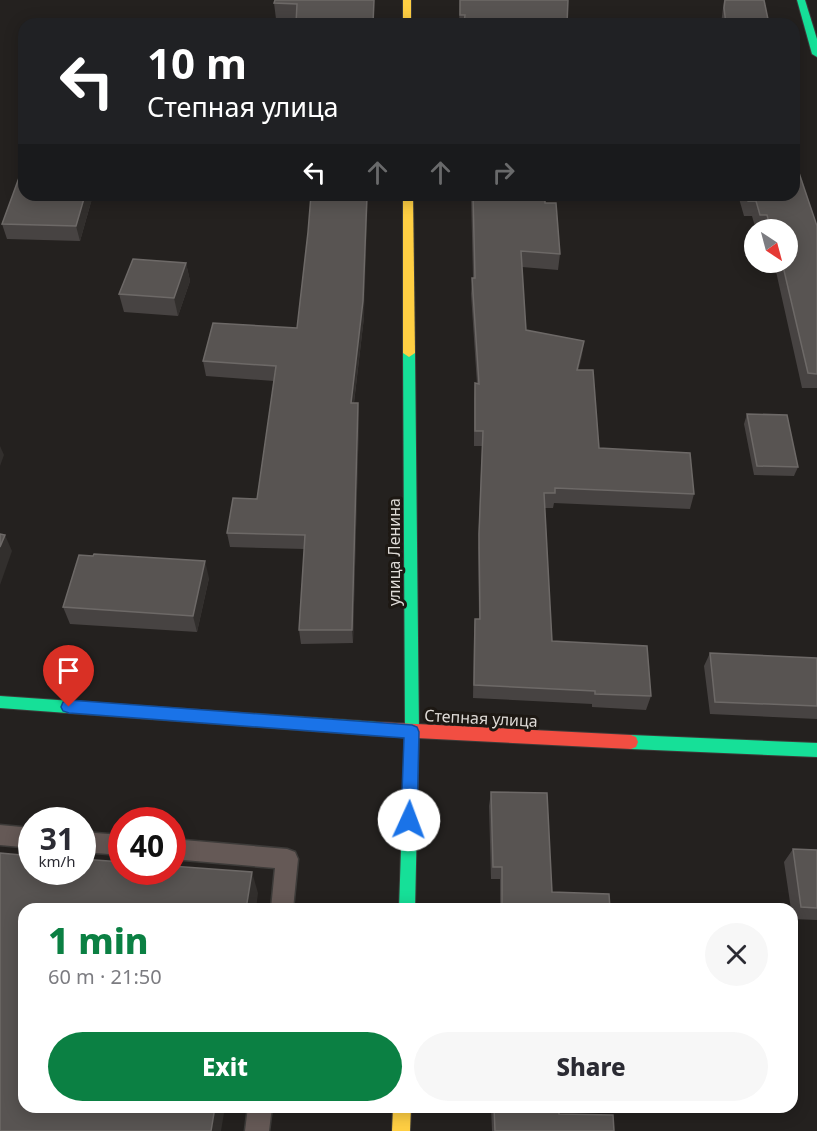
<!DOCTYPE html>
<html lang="en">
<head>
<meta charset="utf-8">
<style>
	:root { --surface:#fff; --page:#f7f7f7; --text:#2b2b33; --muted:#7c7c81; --accent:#0b8043 }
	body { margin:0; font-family:"Noto Sans",sans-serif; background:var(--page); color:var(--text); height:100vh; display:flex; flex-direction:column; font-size:22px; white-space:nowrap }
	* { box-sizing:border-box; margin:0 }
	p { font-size:20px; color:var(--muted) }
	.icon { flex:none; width:33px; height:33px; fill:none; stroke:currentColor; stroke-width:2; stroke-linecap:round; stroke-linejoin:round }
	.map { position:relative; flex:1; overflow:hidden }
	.side { position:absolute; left:18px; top:903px; width:780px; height:210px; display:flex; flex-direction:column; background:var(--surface); border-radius:18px; box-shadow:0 3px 15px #0003 }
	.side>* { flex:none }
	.top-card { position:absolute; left:18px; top:18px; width:782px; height:183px; border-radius:18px; box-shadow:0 3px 15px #0003; background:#202124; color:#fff; overflow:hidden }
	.needle { width:39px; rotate:144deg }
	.tools { position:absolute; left:744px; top:219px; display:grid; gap:12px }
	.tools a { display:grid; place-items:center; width:54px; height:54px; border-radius:50%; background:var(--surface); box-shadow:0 3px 15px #0003; font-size:30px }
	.speed { position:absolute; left:18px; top:807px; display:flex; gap:12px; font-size:30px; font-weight:700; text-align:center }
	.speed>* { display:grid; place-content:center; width:78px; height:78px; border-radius:50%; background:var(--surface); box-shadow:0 3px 15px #0003; line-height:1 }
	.speed small { font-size:15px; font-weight:400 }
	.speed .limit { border:9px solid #d22; background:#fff; color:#111 }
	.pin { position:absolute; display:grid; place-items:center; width:51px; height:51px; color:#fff; margin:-62px -26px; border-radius:50% 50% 50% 0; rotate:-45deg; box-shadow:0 0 6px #0007 }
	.pin .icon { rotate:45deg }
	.me { position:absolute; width:66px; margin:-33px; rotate:2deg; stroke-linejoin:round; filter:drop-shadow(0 0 4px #0008) }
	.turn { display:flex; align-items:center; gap:21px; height:126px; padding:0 30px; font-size:27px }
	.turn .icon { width:78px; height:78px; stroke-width:2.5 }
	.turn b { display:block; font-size:42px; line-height:51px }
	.lanes { display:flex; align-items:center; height:57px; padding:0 30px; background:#0003; justify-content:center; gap:30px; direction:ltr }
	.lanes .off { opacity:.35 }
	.round { display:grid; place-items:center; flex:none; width:63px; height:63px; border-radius:32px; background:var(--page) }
	.headline { display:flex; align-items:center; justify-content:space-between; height:102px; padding:0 30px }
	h1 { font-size:36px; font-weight:800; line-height:45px; color:var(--accent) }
	.cta { display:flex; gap:12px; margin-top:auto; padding:12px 30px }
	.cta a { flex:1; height:69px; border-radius:36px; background:var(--accent); color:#fff; font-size:24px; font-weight:800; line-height:69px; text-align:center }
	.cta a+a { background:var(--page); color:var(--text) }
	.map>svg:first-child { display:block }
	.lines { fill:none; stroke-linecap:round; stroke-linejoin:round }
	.lane-casing { stroke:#3d3b39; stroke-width:3 }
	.fast-casing { stroke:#3d3b39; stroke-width:2 }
	.slow-casing { stroke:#3d3b39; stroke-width:2 }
	.jam-casing { stroke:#3d3b39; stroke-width:2 }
	.lane { fill:#655956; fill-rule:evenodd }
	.fast { fill:#16e098; fill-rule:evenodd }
	.slow { fill:#ffcf43; fill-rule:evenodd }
	.jam { fill:#f24e42; fill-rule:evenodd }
	.wall { fill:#474342 }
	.shaded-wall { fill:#322f2d }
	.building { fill:#585452; stroke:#6d6967; stroke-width:1.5 }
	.route { fill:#1a73e8; stroke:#114b97; stroke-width:1.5 }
	.labels { text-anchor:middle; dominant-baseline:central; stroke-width:6; stroke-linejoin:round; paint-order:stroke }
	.street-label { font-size:16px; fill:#dedad6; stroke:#1d1813 }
</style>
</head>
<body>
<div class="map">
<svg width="817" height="1131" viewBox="0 0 817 1131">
	<rect width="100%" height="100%" fill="#24211f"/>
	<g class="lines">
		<defs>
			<g id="lane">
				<path d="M0,825L32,828V848L0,845Z"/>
				<path d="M82,832L122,835V855L82,852Z"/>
				<path d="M172,839L287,849L295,852L298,859L293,909H271L275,868L172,859Z"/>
				<path d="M248,1107H272L269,1131H245Z"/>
			</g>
			<g id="fast">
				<path d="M797,0H805L817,39V57L812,54Z"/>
				<path d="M409,349L415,353L419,732L415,909H399L405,732L403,353Z"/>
				<path d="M0,696L377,722L382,724L384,729L382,734L377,736L0,708Z"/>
				<path d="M631,735L817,743V757L631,749L626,747L624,742L626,737Z"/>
			</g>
			<g id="slow">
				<rect x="403" y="0" width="8" height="24"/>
				<path d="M403,195H413L415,353L409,357L403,353Z"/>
				<path d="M393,1107H411L410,1131H392Z"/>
			</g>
			<path id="jam" d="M377,722L631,735L636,737L638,742L636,747L631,749L377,736L372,734L370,729L372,724Z"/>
		</defs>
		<!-- lane casing -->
		<use href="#lane" class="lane-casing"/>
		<!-- fast casing -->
		<use href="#fast" class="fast-casing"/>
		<!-- slow casing -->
		<use href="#slow" class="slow-casing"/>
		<!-- jam casing -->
		<use href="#jam" class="jam-casing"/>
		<!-- lane -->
		<use href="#lane" class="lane"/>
		<!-- fast -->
		<use href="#fast" class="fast"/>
		<!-- slow -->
		<use href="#slow" class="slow"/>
		<!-- jam -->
		<use href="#jam" class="jam"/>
	</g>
	<!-- wall -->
	<g class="wall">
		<path d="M375,0L296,19H276L274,3Z"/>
		<path d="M460,0H568L567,24H459Z"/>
		<path d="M724,0H764L769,24H721Z"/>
		<path d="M93,195L80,241L7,239L2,224Z"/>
		<path d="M471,195H545V203L560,254L558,270L522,267L526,330L584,341L578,370L599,448L694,494L690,509L554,503L553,508H545L552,641L651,696L646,710L592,707V704L473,698L474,633L475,619H479L478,548L482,446H474V399L475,383L477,384L471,294L472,278H473Z"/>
		<path d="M738,195H794L817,226V388H802L775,267H773L772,262H788V230H756L752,216H744Z"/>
		<path d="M308,232L364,317L354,403H358L359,418L353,643L301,644L299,630L304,549L230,547L227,533L257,499L274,381L206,376L203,361L297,328Z"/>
		<path d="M186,263L190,281L178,316L124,312L119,294Z"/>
		<path d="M747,414L798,467L794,476L754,475L744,424Z"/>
		<path d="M209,578L197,632L70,624L63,607Z"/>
		<path d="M710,653L817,658V719L710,714L704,666Z"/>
		<path d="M491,792L552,892L610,909H500V879H491L489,806Z"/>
		<path d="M793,849L817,850V920L792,919V909H791L784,862Z"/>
		<path d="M491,1107H559V1114L614,1131H492Z"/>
	</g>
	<!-- shaded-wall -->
	<g class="shaded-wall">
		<path d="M85,195H93L80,241L76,226Z"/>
		<path d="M367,195H368L364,317L352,418L351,403Z"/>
		<path d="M186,263L190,281L178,316L174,298Z"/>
		<path d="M584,341L582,357L574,385L577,370Z"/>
		<path d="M358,403L359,418L353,643L352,630Z"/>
		<path d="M0,446L4,455L0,466Z"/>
		<path d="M5,535L12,551L0,585V547Z"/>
		<path d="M205,561L209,578L197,632L193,616Z"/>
		<path d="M252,872L258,893L256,909H246Z"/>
		<path d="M215,1107H225L221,1131H211Z"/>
	</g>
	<!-- building -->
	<g class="building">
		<path d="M275,0H374L373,24H296L297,4L274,3Z"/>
		<path d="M460,0H568L567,24H464L465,15H460Z"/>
		<path d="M725,0H764L769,24H726L724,8Z"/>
		<path d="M794,158L817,226V374L808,373L782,262H788V230H771L767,215H760L756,201H748L746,195H794Z"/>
		<path d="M24,164V195H85L76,226L2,224Z"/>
		<path d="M311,195H367L363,301L351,403H358L352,630H299L305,535L227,533L233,498L257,499L276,366L203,361L213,323L297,328L308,232Z"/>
		<path d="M473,195H545V203H556L560,254L521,251L526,330L584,341L577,370H593L599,448L690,453L694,494L555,488V493H544L552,641L647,646L651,696L595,694V691L474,685L475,619H480L479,534L483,431H475V383L479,384L472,278H475Z"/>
		<path d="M133,259L186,263L174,298L119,294Z"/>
		<path d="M747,414L787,415L798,467L757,466Z"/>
		<path d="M0,534L5,535L0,547Z"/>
		<path d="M94,554L205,561L193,616L63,607L79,555L93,556Z"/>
		<path d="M710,653L817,658V706L715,702Z"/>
		<path d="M491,792L547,793L552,892L609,894L610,909H502V867H493Z"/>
		<path d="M793,849L817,850V908L801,907Z"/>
		<path d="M0,853L32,856V872H82V859L122,862V872H172V866L252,872L246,909H24V1107H215L211,1131H0Z"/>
		<path d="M494,1107H559V1114L613,1115L614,1131H495Z"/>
	</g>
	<!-- route -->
	<path class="route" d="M69,700L412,725L417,727L419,732L417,820L415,826L409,828L404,826L401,820L404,738L69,713L63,711L61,707L63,702Z"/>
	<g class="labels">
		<!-- street labels -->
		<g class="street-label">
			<text transform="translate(394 552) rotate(-90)">улица Ленина</text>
			<text transform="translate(481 718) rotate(3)">Степная улица</text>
		</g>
	</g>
</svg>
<div class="tools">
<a><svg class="needle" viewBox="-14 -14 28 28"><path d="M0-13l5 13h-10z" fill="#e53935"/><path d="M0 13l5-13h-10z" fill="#7c7c81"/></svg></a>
</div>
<div class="speed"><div>31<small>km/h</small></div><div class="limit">40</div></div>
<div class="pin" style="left:69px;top:707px;background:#d93025"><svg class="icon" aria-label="arrive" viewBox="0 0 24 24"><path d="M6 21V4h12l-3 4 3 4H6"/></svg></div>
<svg class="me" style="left:409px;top:820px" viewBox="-20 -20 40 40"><circle r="19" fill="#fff"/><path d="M0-13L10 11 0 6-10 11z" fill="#1a73e8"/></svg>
<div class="top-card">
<div class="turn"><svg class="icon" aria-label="left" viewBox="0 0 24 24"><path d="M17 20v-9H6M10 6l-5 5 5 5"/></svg><div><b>10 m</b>Степная улица</div></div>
<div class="lanes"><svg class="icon" aria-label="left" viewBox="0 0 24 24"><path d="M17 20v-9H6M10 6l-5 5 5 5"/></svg><svg class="icon off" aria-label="ahead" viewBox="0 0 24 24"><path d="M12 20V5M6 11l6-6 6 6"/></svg><svg class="icon off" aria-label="ahead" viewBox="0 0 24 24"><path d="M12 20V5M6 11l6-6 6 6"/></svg><svg class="icon off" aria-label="right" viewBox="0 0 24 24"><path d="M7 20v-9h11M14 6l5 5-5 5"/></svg></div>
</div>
<section class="side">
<div class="headline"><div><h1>1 min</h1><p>60 m · 21:50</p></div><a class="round"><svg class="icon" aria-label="close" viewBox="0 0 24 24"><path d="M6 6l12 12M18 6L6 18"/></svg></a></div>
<div class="cta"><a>Exit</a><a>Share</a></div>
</section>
</div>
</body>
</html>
